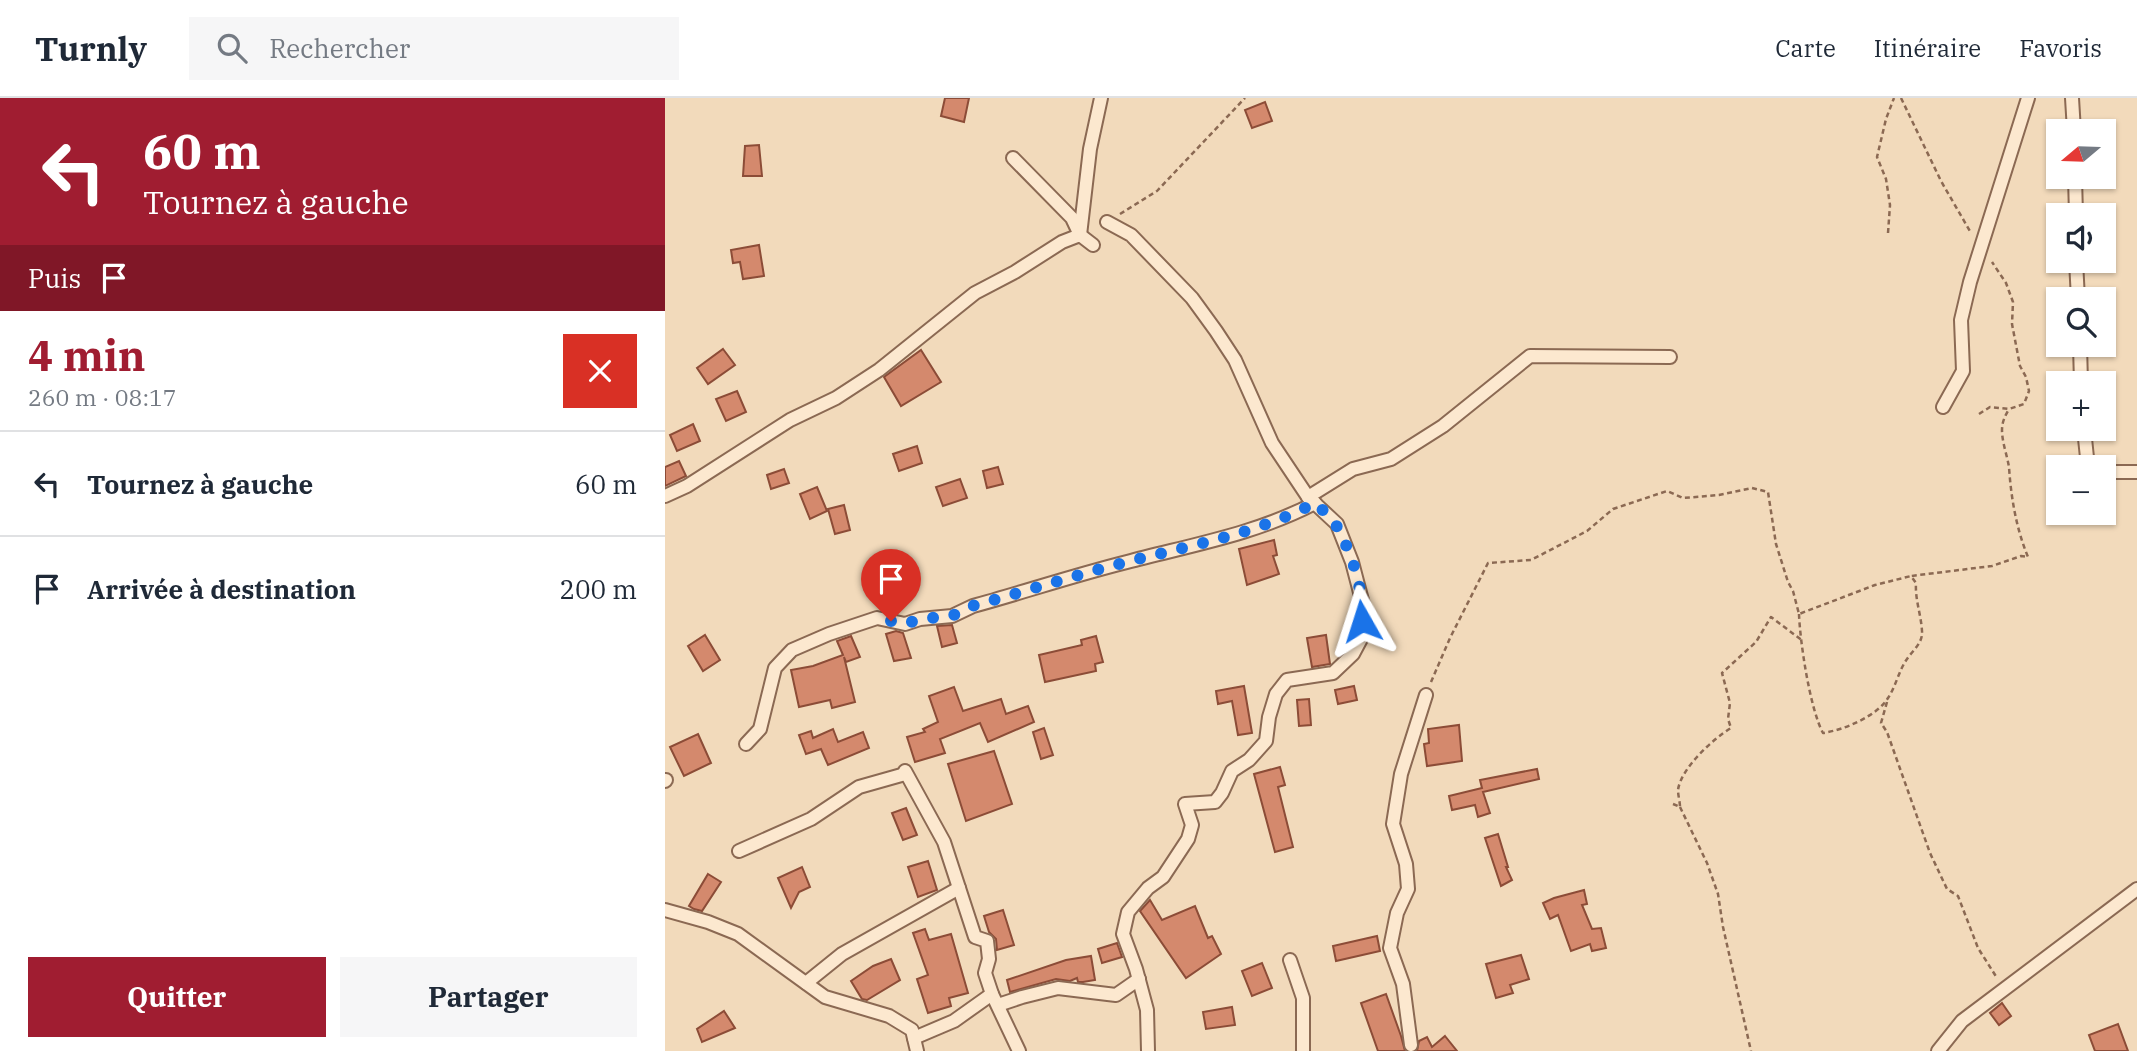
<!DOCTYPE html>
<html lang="fr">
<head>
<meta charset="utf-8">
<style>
	:root { --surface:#fff; --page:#f6f6f7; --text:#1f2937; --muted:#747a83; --line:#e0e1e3; --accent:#a01d31 }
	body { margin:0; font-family:"IBM Plex Serif",serif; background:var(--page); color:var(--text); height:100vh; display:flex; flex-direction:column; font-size:26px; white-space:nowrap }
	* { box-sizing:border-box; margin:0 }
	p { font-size:23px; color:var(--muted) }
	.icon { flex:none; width:38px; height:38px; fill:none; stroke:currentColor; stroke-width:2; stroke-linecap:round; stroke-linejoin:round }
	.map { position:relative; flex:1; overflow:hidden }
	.drawer { display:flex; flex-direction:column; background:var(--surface); width:665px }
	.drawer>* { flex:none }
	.guide { background:#a01d31; color:#fff; overflow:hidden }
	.needle { width:46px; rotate:251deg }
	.fabs { position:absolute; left:1381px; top:21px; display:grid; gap:14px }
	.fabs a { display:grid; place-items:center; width:70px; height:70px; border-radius:0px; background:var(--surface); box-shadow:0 2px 5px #0004; font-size:35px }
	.pin { position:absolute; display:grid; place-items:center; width:60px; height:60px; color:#fff; margin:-72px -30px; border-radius:50% 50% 50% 0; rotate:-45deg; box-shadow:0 0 7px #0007 }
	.pin .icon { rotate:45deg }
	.me { position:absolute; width:77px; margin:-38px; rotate:354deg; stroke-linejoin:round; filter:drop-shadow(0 0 5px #0008) }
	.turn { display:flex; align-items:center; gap:24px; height:147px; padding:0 28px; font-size:32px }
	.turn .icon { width:91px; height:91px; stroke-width:2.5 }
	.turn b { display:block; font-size:49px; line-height:60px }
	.then { display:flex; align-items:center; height:66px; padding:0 28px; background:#0003; gap:14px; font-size:26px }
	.round { display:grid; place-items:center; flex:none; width:74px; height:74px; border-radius:0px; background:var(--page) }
	.summary { display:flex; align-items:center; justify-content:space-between; height:119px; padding:0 28px }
	h1 { font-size:42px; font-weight:800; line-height:52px; color:var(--accent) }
	.action { display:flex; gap:14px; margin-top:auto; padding:14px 28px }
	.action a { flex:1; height:80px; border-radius:0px; background:var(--accent); color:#fff; font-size:28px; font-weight:800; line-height:80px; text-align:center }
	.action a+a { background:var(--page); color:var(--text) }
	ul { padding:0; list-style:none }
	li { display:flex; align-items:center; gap:21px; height:105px; padding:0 28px; border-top:2px solid var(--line) }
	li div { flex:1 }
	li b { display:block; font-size:26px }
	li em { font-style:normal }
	header { display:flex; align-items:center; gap:42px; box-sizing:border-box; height:98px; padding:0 35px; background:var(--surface); border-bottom:2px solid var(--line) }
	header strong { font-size:33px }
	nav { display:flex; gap:38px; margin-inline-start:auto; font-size:24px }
	.search { width:490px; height:63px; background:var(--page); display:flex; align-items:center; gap:18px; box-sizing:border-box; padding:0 24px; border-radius:0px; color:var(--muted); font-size:26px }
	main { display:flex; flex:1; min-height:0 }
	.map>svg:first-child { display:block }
	.building { fill:#d4896d; stroke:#8c4c37; stroke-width:2 }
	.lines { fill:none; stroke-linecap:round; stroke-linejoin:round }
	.street-casing { stroke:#8b6953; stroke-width:16 }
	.path { stroke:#8b6953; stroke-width:2.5; stroke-dasharray:5 3.5; stroke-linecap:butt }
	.street { stroke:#fce8cf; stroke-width:12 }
	.route { stroke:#1a73e8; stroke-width:12; stroke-dasharray:0 21.6 }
</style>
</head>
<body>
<header>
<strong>Turnly</strong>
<div class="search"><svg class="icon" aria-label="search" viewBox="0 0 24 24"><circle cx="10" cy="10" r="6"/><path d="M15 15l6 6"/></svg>Rechercher</div>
<nav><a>Carte</a><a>Itinéraire</a><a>Favoris</a></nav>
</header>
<main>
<section class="drawer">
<div class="guide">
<div class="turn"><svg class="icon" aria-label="left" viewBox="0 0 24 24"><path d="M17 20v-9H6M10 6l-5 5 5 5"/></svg><div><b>60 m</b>Tournez à gauche</div></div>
<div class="then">Puis<svg class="icon" aria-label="arrive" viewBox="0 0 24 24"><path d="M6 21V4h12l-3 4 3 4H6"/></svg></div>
</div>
<div class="summary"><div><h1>4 min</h1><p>260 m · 08:17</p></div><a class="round" style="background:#d93025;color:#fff"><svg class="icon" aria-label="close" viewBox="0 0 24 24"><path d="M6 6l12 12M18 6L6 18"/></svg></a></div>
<ul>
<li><svg class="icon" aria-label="left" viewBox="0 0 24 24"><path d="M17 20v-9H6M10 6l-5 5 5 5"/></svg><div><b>Tournez à gauche</b></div><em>60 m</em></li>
<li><svg class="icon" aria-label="arrive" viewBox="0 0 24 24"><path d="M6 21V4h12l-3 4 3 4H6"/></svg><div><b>Arrivée à destination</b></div><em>200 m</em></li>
</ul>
<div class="action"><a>Quitter</a><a>Partager</a></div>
</section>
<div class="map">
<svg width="1472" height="953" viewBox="0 0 1472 953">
	<rect width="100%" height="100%" fill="#f2dabb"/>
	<!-- building -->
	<g class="building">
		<path d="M280,0H304L299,24L276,18Z"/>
		<path d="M600,4L607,23L587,30L580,12Z"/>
		<path d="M94,47L97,78H78L80,48Z"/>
		<path d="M94,147L99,178L78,181L75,164L68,165L66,152Z"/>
		<path d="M58,251L70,267L43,286L32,270Z"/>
		<path d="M256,252L276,284L236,308L219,279Z"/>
		<path d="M72,293L81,314L61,323L51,301Z"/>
		<path d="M28,326L35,343L12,353L5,337Z"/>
		<path d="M252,348L257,365L234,373L228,356Z"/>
		<path d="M14,363L21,378L0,388V369Z"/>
		<path d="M333,369L338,386L322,390L318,373Z"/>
		<path d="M119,371L124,385L106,391L102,377Z"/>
		<path d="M295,381L302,400L278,408L271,389Z"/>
		<path d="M152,389L162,413L145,421L135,396Z"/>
		<path d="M179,407L185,432L170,436L163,411Z"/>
		<path d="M609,442L612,457L608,458L614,476L582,487L574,451Z"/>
		<path d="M287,527L292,545L277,549L272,528Z"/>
		<path d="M231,533L238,535L246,560L229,563L221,536Z"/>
		<path d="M40,537L55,562L38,573L23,548Z"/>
		<path d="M661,537L665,566L647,569L642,540Z"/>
		<path d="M186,538L195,559L181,564L179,559L190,604L167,610L165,602L134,609L126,572L148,568L178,557L172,543Z"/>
		<path d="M431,538L438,564L430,566L431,573L380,584L374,557L417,547L416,542Z"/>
		<path d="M579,588L587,635L573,637L567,603L553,606L551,593Z"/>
		<path d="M689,588L692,602L673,606L670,592Z"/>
		<path d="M289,589L298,613L336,601L341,616L363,608L369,624L323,644L315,625L275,641L280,655L250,664L242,639L260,634L258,631L273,624L264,598Z"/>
		<path d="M644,601L646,627L634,628L632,602Z"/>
		<path d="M794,627L797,663L762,668L759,646L764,645L763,631Z"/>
		<path d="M379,630L388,657L376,661L368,634Z"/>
		<path d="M168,631L173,644L198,634L204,650L163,667L156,651L141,656L134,637L146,633L148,640Z"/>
		<path d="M33,636L46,665L19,678L5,649Z"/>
		<path d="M329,653L347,706L301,723L283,666Z"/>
		<path d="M615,669L620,687L613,689L628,749L610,754L589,676Z"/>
		<path d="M872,671L874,681L818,694L825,715L813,719L810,707L787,712L784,698L817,690L815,682Z"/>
		<path d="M241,710L252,737L238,742L227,715Z"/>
		<path d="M833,736L843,769H841L847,782L836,788L820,740Z"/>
		<path d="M263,763L272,792L253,799L243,769Z"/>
		<path d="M137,769L145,789L134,794L126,810L113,780Z"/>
		<path d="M43,776L56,784L37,813L29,811L24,808Z"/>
		<path d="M919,792L922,806L917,807L927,831L936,830L941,850L927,853L925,846L906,853L893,817L885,821L878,805L889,800Z"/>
		<path d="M485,802L497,822L530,808L543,840L547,838L556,856L521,880L475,813Z"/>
		<path d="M338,812L349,847L332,852L331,841L324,834L319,818Z"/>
		<path d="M260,831L264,842L286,836L303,895L284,900L286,908L263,915L252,881L263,877L248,835Z"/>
		<path d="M712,838L715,853L671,863L668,848Z"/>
		<path d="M452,845L457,859L437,865L433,851Z"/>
		<path d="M856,857L864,881L845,887L848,895L831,900L821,866Z"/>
		<path d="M426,858L430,882L418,884H413L412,880L405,883L391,881L345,894L342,882L401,862Z"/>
		<path d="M226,861L235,882L202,902L197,901L186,883L208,868Z"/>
		<path d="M597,865L607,890L587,898L577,873Z"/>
		<path d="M721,896L736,938L740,953H713L696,905Z"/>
		<path d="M1337,905L1346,918L1334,927L1325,915Z"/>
		<path d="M567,909L570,927L541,931L538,914Z"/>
		<path d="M59,913L70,930L37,944L32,931Z"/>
		<path d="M1453,926L1463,953H1430L1424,937Z"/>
		<path d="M780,938L792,953H752L754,943L762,939L767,949Z"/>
	</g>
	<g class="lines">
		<defs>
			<g id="street">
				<path d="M1407,0L1409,33"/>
				<path d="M348,60L407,120L415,137"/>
				<path d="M1410,79L1411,117"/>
				<path d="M442,124L466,137L527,200L551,233L570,262L607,345L643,399L672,426L687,464L698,506L696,541L688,556L668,575L622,582L611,596L604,619L601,643L584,662L567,673L557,695L550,704L520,706L527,727L523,741L498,779L483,790L463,814L458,836L471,871L482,912L483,953"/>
				<path d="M415,137L425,51L436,0"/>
				<path d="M1411,163L1413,201"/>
				<path d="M1415,247L1416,285"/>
				<path d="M1278,309L1298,273L1296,222L1305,184L1363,0"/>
				<path d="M1419,331L1423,369"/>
				<path d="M1438,374H1472"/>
				<path d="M0,398L22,388L125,322L171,300L214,272L310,195L350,174L397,144L415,137L428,147"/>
				<path d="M643,399L688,371L726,361L778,328L865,258L1005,259"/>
				<path d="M81,646L95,631L110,570L127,552L164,536L212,520L240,526L255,521L287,518L308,508C359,494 410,477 462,464C526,447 591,436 650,405"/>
				<path d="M240,673L279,744L310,839L322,843L324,861L320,875L327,896L354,953"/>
				<path d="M0,683L1,682"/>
				<path d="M74,753L146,721L194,689L240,676"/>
				<path d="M0,812L43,824L73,836L160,899L224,918L247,932L252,953"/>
				<path d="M625,862L638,900V953"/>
				<path d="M141,885L177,856L294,790"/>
				<path d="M333,907L357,899L393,890L451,897L474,881"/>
				<path d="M249,940L289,923L327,896"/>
				<path d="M746,947L738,886L725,850L732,815L743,791L741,766L728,726L736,676L761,597"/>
				<path d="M1273,953L1297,923L1472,791"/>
			</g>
		</defs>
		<!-- street casing -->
		<use href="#street" class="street-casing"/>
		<!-- path -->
		<g class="path">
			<path d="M1236,0L1276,83L1306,135"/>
			<path d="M455,116L492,93L580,0"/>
			<path d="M1223,135L1225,107L1221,81L1212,59L1221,21L1229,0"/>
			<path d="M1314,316L1325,309L1344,311L1359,306L1364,293L1361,279L1355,268L1347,226L1348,204L1341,185L1327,164"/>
			<path d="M1134,516C1135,544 1145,611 1158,635C1179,632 1212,618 1223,600C1231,588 1234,572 1242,561C1248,552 1258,545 1257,533C1256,516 1250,502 1251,485L1246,478L1327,468L1356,458L1363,459C1351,430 1346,399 1344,369C1342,357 1337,344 1337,332C1337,324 1340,318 1344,311"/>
			<path d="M766,584L785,540L823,465L866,462L922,433L948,411L1002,393L1018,400L1054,397L1087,390L1103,394L1111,446L1123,484L1128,493L1134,516L1210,487L1246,478"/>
			<path d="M1222,604L1216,625L1222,634L1265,755L1282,791L1293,798L1313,850L1332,880"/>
			<path d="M1008,706L1015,709C1015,704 1013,697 1013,692C1016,670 1048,641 1066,630L1063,621L1065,605L1057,575L1091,544L1106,519L1138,543"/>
			<path d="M1015,709L1042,765L1053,796L1058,829L1086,953"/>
		</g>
		<!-- street -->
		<use href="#street" class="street"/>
	</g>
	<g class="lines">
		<!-- route -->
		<path class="route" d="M226,523L240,526L256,521L287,518L307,508C359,494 410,477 462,464C526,447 591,436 650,405C657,412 668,420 672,429C687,456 699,492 697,523"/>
	</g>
</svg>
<div class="fabs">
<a><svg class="needle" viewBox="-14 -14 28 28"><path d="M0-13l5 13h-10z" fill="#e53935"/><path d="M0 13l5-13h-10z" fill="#747a83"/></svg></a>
<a><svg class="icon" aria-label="sound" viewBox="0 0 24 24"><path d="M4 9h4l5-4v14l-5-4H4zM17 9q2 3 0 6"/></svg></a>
<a><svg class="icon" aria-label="search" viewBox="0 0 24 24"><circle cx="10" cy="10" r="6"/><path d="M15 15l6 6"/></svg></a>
<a>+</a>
<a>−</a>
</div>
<div class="pin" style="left:226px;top:523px;background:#d93025"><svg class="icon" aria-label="arrive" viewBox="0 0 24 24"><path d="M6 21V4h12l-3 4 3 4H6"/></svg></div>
<svg class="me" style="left:697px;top:523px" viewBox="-20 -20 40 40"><path d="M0-17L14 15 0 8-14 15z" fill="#1a73e8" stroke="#fff" stroke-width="4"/></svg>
</div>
</main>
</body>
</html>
